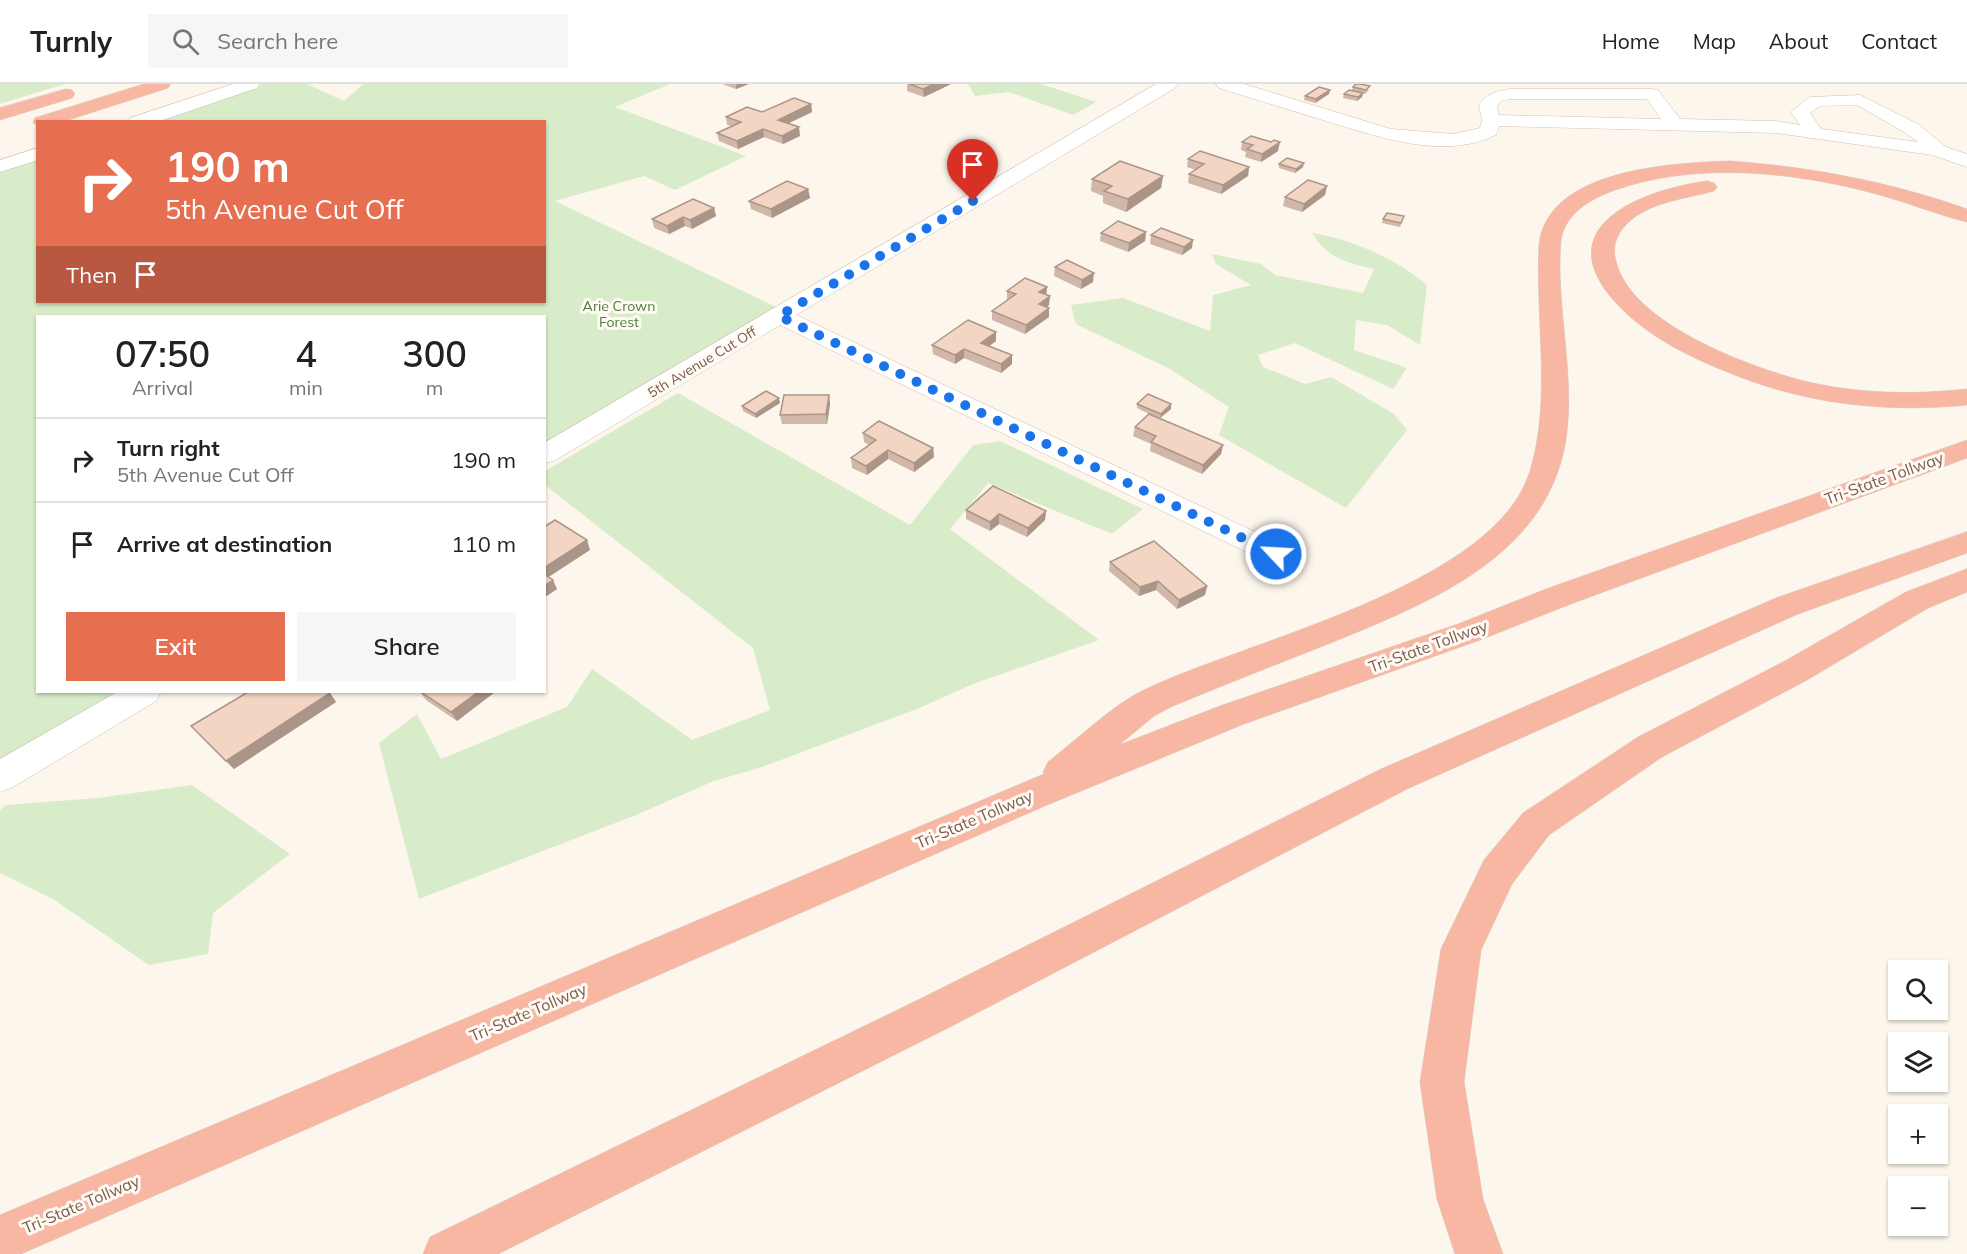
<!DOCTYPE html>
<html lang="en">
<head>
<meta charset="utf-8">
<style>
	:root { --surface:#fff; --page:#f6f6f6; --text:#222; --muted:#767676; --line:#e0e0e0; --accent:#e76f51 }
	body { margin:0; font-family:Mulish,sans-serif; background:var(--page); color:var(--text); height:100vh; display:flex; flex-direction:column; font-size:22px; white-space:nowrap }
	* { box-sizing:border-box; margin:0 }
	p { font-size:20px; color:var(--muted) }
	.icon { flex:none; width:33px; height:33px; fill:none; stroke:currentColor; stroke-width:2; stroke-linecap:round; stroke-linejoin:round }
	.map { position:relative; flex:1; overflow:hidden }
	.sheet { position:absolute; left:36px; top:231px; width:510px; height:378px; display:flex; flex-direction:column; background:var(--surface); border-radius:0px; box-shadow:0 2px 4px #0004 }
	.sheet>* { flex:none }
	.banner { position:absolute; left:36px; top:36px; width:510px; height:183px; border-radius:0px; box-shadow:0 2px 4px #0004; background:#e76f51; color:#fff; overflow:hidden }
	.fabs { position:absolute; left:1888px; top:876px; display:grid; gap:12px }
	.fabs a { display:grid; place-items:center; width:60px; height:60px; border-radius:0px; background:var(--surface); box-shadow:0 2px 4px #0004; font-size:30px }
	.pin { position:absolute; display:grid; place-items:center; width:51px; height:51px; color:#fff; margin:-62px -26px; border-radius:50% 50% 50% 0; rotate:-45deg; box-shadow:0 0 6px #0007 }
	.pin .icon { rotate:45deg }
	.me { position:absolute; width:66px; margin:-33px; rotate:295deg; stroke-linejoin:round; filter:drop-shadow(0 0 4px #0008) }
	.turn { display:flex; align-items:center; gap:21px; height:126px; padding:0 30px; font-size:27px }
	.turn .icon { width:78px; height:78px; stroke-width:2.5 }
	.turn b { display:block; font-size:42px; line-height:51px }
	.then { display:flex; align-items:center; height:57px; padding:0 30px; background:#0003; gap:12px; font-size:22px }
	.eta { display:flex; justify-content:space-evenly; align-items:center; height:102px; text-align:center }
	.eta b { font-size:36px; font-weight:600; line-height:42px }
	.cta { display:flex; gap:12px; margin-top:auto; padding:12px 30px }
	.cta a { flex:1; height:69px; border-radius:0px; background:var(--accent); color:#fff; font-size:24px; font-weight:600; line-height:69px; text-align:center }
	.cta a+a { background:var(--page); color:var(--text) }
	ul { padding:0; list-style:none }
	li { display:flex; align-items:center; gap:18px; height:84px; padding:0 30px; border-top:2px solid var(--line) }
	li div { flex:1 }
	li b { display:block; font-size:22px }
	li em { font-style:normal }
	header { display:flex; align-items:center; gap:36px; box-sizing:border-box; height:84px; padding:0 30px; background:var(--surface); border-bottom:2px solid var(--line) }
	header strong { font-size:28px }
	nav { display:flex; gap:33px; margin-inline-start:auto; font-size:21px }
	.search { width:420px; height:54px; background:var(--page); display:flex; align-items:center; gap:15px; box-sizing:border-box; padding:0 21px; border-radius:0px; color:var(--muted); font-size:22px }
	.map>svg:first-child { display:block }
	.green { fill:#d8ecc9 }
	.lines { fill:none; stroke-linecap:round; stroke-linejoin:round }
	.minor-casing { stroke:#d1beb0; stroke-width:1 }
	.highway-casing { stroke:#dad1cd; stroke-width:1 }
	.minor { fill:#fff; fill-rule:evenodd }
	.highway { fill:#f7b7a3; fill-rule:evenodd }
	.wall { fill:#d1b7a8 }
	.shaded-wall { fill:#aa9588 }
	.building { fill:#f3d5c3; stroke:#aa9588; stroke-width:1.5 }
	.route { stroke:#1a73e8; stroke-width:10; stroke-dasharray:0 18 }
	.labels { text-anchor:middle; dominant-baseline:central; stroke-width:6; stroke-linejoin:round; paint-order:stroke }
	.far-park-label { font-size:14px; fill:#537a41; stroke:#fffaf3 }
	.far-street-label { font-size:14px; fill:#7a5c4d; stroke:#fffaf3 }
	.street-label { font-size:16px; fill:#7a5c4d; stroke:#fffaf3 }
</style>
</head>
<body>
<header>
<strong>Turnly</strong>
<div class="search"><svg class="icon" aria-label="search" viewBox="0 0 24 24"><circle cx="10" cy="10" r="6"/><path d="M15 15l6 6"/></svg>Search here</div>
<nav><a>Home</a><a>Map</a><a>About</a><a>Contact</a></nav>
</header>
<div class="map">
<svg width="1967" height="1170" viewBox="0 0 1967 1170">
	<rect width="100%" height="100%" fill="#fdf6ec"/>
	<!-- green -->
	<g class="green">
		<path d="M0,0H65L0,20Z"/>
		<path d="M262,0H307L344,17L363,0H670L615,23L746,72L675,106L644,92L555,117L776,223L545,359L544,232H38V608H125L0,681V87L37,74L38,218H544V38L148,37Z"/>
		<path d="M968,0H1041L1096,18L1073,31L1009,8L975,12Z"/>
		<path d="M1312,149C1350,154 1398,176 1427,201L1420,261L1387,241L1356,236L1354,266L1407,284L1393,305L1295,259L1258,271L1263,283L1305,300L1331,293L1394,330L1407,346L1346,424L1219,351L1229,323L1170,285L1076,240L1071,221L1123,214L1210,247L1213,211L1251,201L1216,180L1212,170L1261,180L1275,191L1363,209L1374,185C1345,178 1329,175 1312,149Z"/>
		<path d="M678,309L910,441L973,361L1000,357L1143,425L1112,450L988,399L950,445L1099,556L973,600L917,625L762,683L714,697L636,731L419,815L379,659L417,630L441,675L567,623L592,585L692,656L770,626L753,564L545,401V387Z"/>
		<path d="M192,701L290,770L213,829L208,870L149,881L53,815L0,789V726L6,721L98,714Z"/>
	</g>
	<g class="lines">
		<defs>
			<g id="minor">
				<path d="M233,0H260L257,4L157,38H128L130,34Z"/>
				<path d="M1156,0H1178L1175,4L796,231L1287,463L1291,470L1287,477L1276,480L1265,477L780,241L554,377L544,379V359Z"/>
				<path d="M1216,0H1244L1391,45L1454,50L1480,44L1482,36L1479,21C1488,9 1495,8 1509,5H1652L1658,6L1680,35L1776,37L1800,41L1791,28L1810,13L1860,11L1918,40L1946,63L1967,70V83L1932,71L1776,49L1499,42L1496,51C1440,78 1371,50 1316,34C1284,24 1251,14 1219,4ZM1509,15H1647L1661,35L1499,31L1497,22L1501,17ZM1857,21L1904,48L1918,58L1821,45L1810,29L1820,22Z"/>
				<path d="M38,64V76L0,88V76Z"/>
				<path d="M117,608H161L156,617L13,703L0,708V675Z"/>
			</g>
			<g id="highway">
				<path d="M144,0H171L168,4L62,38H38V42L33,38L35,34Z"/>
				<path d="M66,5L72,6L75,10L72,14L0,36V24Z"/>
				<path d="M1730,77C1812,83 1890,98 1967,125V138C1938,131 1909,119 1880,111C1797,88 1698,77 1615,106C1591,115 1566,128 1561,156C1555,224 1577,294 1565,361C1544,474 1428,519 1333,558C1280,579 1226,600 1173,622L1154,632L1119,661L1220,622L1458,540L1546,505L1967,356V374L1568,521L1480,556L1244,640L1047,721L21,1170H0V1131L1044,690L1043,688L1048,678C1075,657 1113,621 1142,607C1243,557 1495,503 1530,387C1552,314 1535,236 1539,161C1547,85 1672,79 1730,77Z"/>
				<path d="M1707,97L1714,99L1717,103L1714,107C1689,114 1664,116 1641,129C1623,140 1610,156 1616,177C1630,239 1749,283 1804,297C1858,310 1912,311 1967,305V321C1886,329 1805,320 1730,289C1689,273 1647,252 1617,220C1545,143 1641,106 1707,97Z"/>
				<path d="M1967,448V469L1798,530L1407,705L950,943L498,1170H423L430,1153L920,915L1381,685L1776,514Z"/>
				<path d="M1967,485V508L1928,524L1807,596L1662,673L1549,751L1512,800L1481,866L1464,998L1483,1115L1503,1170H1455L1437,1115L1420,998L1441,865L1484,776L1523,729L1638,653L1783,578L1906,508Z"/>
			</g>
		</defs>
		<!-- minor casing -->
		<use href="#minor" class="minor-casing"/>
		<!-- highway casing -->
		<use href="#highway" class="highway-casing"/>
		<!-- minor -->
		<use href="#minor" class="minor"/>
		<!-- highway -->
		<use href="#highway" class="highway"/>
	</g>
	<!-- wall -->
	<g class="wall">
		<path d="M722,0H749L736,5Z"/>
		<path d="M907,0H951L924,13L907,7Z"/>
		<path d="M1353,3L1369,6L1365,10L1363,9L1362,13L1357,17L1343,14L1344,10L1352,6Z"/>
		<path d="M1329,10L1315,19L1304,16L1305,12Z"/>
		<path d="M811,20L812,28L788,39L800,52L783,60L764,53L738,65L719,57L717,49L732,42L727,41L726,33L762,28Z"/>
		<path d="M1242,58L1278,67L1261,78L1245,73L1246,68L1241,66Z"/>
		<path d="M1188,75L1249,83L1248,92L1221,110L1188,99L1189,90L1196,86L1187,83Z"/>
		<path d="M1279,80L1303,83L1295,89L1279,84Z"/>
		<path d="M1163,92L1161,104L1126,128L1103,119V112L1091,107L1092,95Z"/>
		<path d="M1327,102L1325,111L1302,128L1283,122L1285,113Z"/>
		<path d="M808,105L810,114L772,134L751,125L749,117Z"/>
		<path d="M714,124L716,132L692,145L685,142L669,150L654,144L652,135Z"/>
		<path d="M1404,132L1400,143L1382,139L1383,135Z"/>
		<path d="M1146,148L1145,157L1128,168L1100,157L1101,149Z"/>
		<path d="M1151,151L1192,164L1182,171L1150,160Z"/>
		<path d="M1055,183L1093,198L1081,205L1054,192Z"/>
		<path d="M1047,203L1046,211L1049,221L1047,223L1049,224V233L1025,250L992,236V227L1008,216H1007V207Z"/>
		<path d="M996,257L989,262L1012,280L1001,289L964,274L955,280L933,270L932,261Z"/>
		<path d="M829,311L830,320L827,340H782L780,331Z"/>
		<path d="M780,319L756,334L743,327L742,322Z"/>
		<path d="M1137,320H1171V325L1160,334L1223,361L1221,370L1202,390L1150,367L1151,360L1133,352L1135,343L1149,330L1137,324Z"/>
		<path d="M863,349L933,364L934,373L914,388L888,375L867,391L852,384L851,374L869,361L864,358Z"/>
		<path d="M966,426L1046,427L1045,436L1027,453L999,440L990,447L966,435Z"/>
		<path d="M1110,478L1207,502L1205,511L1177,525L1156,506L1139,512L1109,487Z"/>
		<path d="M420,608H495L457,637L426,616Z"/>
		<path d="M330,609L336,618L234,685L191,642Z"/>
	</g>
	<!-- shaded-wall -->
	<g class="shaded-wall">
		<path d="M739,0H749L736,5V1Z"/>
		<path d="M934,0H951L924,13L923,5Z"/>
		<path d="M1330,6L1329,10L1315,19L1316,15Z"/>
		<path d="M1363,9L1362,13L1357,17L1358,13Z"/>
		<path d="M811,20L812,28L779,44L778,36Z"/>
		<path d="M799,43L800,52L783,60L782,52Z"/>
		<path d="M763,45L764,53L738,65L737,57Z"/>
		<path d="M1280,58L1278,67L1261,78L1262,70Z"/>
		<path d="M1304,79L1303,83L1295,89L1296,85Z"/>
		<path d="M1249,83L1248,92L1221,110L1223,101Z"/>
		<path d="M1163,92L1161,104L1126,128L1128,115Z"/>
		<path d="M1327,102L1325,111L1302,128L1304,120Z"/>
		<path d="M808,105L810,114L772,134L771,125Z"/>
		<path d="M714,124L716,132L692,145L690,136Z"/>
		<path d="M683,133L685,142L669,150L667,142Z"/>
		<path d="M1146,148L1145,157L1128,168L1129,159Z"/>
		<path d="M1193,156L1192,164L1182,171L1184,163Z"/>
		<path d="M1094,189L1093,198L1081,205L1082,196Z"/>
		<path d="M1047,203L1046,212L1039,208Z"/>
		<path d="M1050,212L1049,221L1039,229V220Z"/>
		<path d="M1049,224V233L1025,250L1026,241Z"/>
		<path d="M996,248V257L981,268V259Z"/>
		<path d="M964,265V274L955,280V271Z"/>
		<path d="M1012,271V280L1001,289V280Z"/>
		<path d="M829,311L830,320L827,340L826,330Z"/>
		<path d="M779,314L780,319L756,334L755,330Z"/>
		<path d="M1171,320V325L1160,334L1161,330Z"/>
		<path d="M1223,361L1221,370L1202,390L1203,381Z"/>
		<path d="M933,364L934,373L914,388V379Z"/>
		<path d="M888,366V375L867,391L866,382Z"/>
		<path d="M1046,427L1045,436L1027,453L1028,444Z"/>
		<path d="M999,430V440L990,447V438Z"/>
		<path d="M587,456L590,466L544,496V484Z"/>
		<path d="M553,496L557,505L544,514V502Z"/>
		<path d="M1158,497L1156,506L1139,512L1140,503Z"/>
		<path d="M1207,502L1205,511L1177,525L1179,516Z"/>
		<path d="M478,608H495L457,637L451,628Z"/>
		<path d="M330,609L336,618L234,685L226,677Z"/>
	</g>
	<!-- building -->
	<g class="building">
		<path d="M909,0H934L923,5Z"/>
		<path d="M1356,0H1360L1370,2L1366,6L1353,3Z"/>
		<path d="M1319,3L1330,6L1316,15L1305,12Z"/>
		<path d="M1349,6L1363,9L1358,13L1344,10Z"/>
		<path d="M794,14L811,20L778,36L799,43L782,52L763,45L737,57L717,49L741,38L726,33L747,23L762,28Z"/>
		<path d="M1251,52L1271,58L1274,56L1280,58L1262,70L1247,65L1253,61L1242,58Z"/>
		<path d="M1200,67L1249,83L1223,101L1189,90L1204,80L1188,75Z"/>
		<path d="M1287,74L1304,79L1296,85L1279,80Z"/>
		<path d="M1120,77L1163,92L1128,115L1104,107L1112,102L1092,95Z"/>
		<path d="M1308,96L1327,102L1304,120L1285,113Z"/>
		<path d="M787,97L808,105L771,125L749,117Z"/>
		<path d="M693,115L714,124L690,136L683,133L667,142L652,135Z"/>
		<path d="M1387,129L1404,132L1401,139L1383,135Z"/>
		<path d="M1118,137L1146,148L1129,159L1101,149Z"/>
		<path d="M1161,144L1193,156L1184,163L1151,151Z"/>
		<path d="M1067,176L1094,189L1082,196L1055,183Z"/>
		<path d="M1025,194L1047,203L1039,208L1050,212L1039,220L1049,224L1026,241L992,227L1016,210L1007,207Z"/>
		<path d="M968,236L996,248L981,259L1012,271L1001,280L964,265L955,271L932,261Z"/>
		<path d="M766,307L779,314L755,330L742,322Z"/>
		<path d="M1148,310L1171,320L1161,330L1137,320Z"/>
		<path d="M784,311H829L826,330L780,331Z"/>
		<path d="M1149,330L1223,361L1203,381L1151,358L1156,352L1135,343Z"/>
		<path d="M879,337L933,364L914,379L888,366L866,382L851,374L876,356L863,349Z"/>
		<path d="M993,402L1046,427L1028,444L999,430L990,438L966,426Z"/>
		<path d="M555,436L587,456L544,484V443Z"/>
		<path d="M1154,457L1207,502L1179,516L1158,497L1140,503L1110,478Z"/>
		<path d="M544,490L553,496L544,502Z"/>
		<path d="M248,608H328L330,609L226,677L191,642Z"/>
		<path d="M421,608H478L451,628Z"/>
	</g>
	<g class="lines">
		<!-- route -->
		<path class="route" d="M973,117L779,232L1276,470"/>
	</g>
	<g class="labels">
		<!-- far-park labels -->
		<g class="far-park-label">
			<text x="619" y="222">Arie Crown<tspan x="619" dy="16">Forest</tspan></text>
		</g>
		<!-- far-street labels -->
		<g class="far-street-label">
			<text transform="translate(702 278) rotate(-31)">5th Avenue Cut Off</text>
		</g>
		<!-- street labels -->
		<g class="street-label">
			<text transform="translate(1884 394) rotate(-20)">Tri-State Tollway</text>
			<text transform="translate(1428 562) rotate(-20)">Tri-State Tollway</text>
			<text transform="translate(974 735) rotate(-23)">Tri-State Tollway</text>
			<text transform="translate(528 928) rotate(-23)">Tri-State Tollway</text>
			<text transform="translate(81 1120) rotate(-23)">Tri-State Tollway</text>
		</g>
	</g>
</svg>
<div class="fabs">
<a><svg class="icon" aria-label="search" viewBox="0 0 24 24"><circle cx="10" cy="10" r="6"/><path d="M15 15l6 6"/></svg></a>
<a><svg class="icon" aria-label="layers" viewBox="0 0 24 24"><path d="M12 4l9 5-9 5-9-5zM3 14l9 5 9-5"/></svg></a>
<a>+</a>
<a>−</a>
</div>
<div class="pin" style="left:973px;top:117px;background:#d93025"><svg class="icon" aria-label="arrive" viewBox="0 0 24 24"><path d="M6 21V4h12l-3 4 3 4H6"/></svg></div>
<svg class="me" style="left:1276px;top:470px" viewBox="-20 -20 40 40"><circle r="17" fill="#1a73e8" stroke="#fff" stroke-width="3"/><path d="M0-11L8 9 0 5-8 9z" fill="#fff"/></svg>
<div class="banner">
<div class="turn"><svg class="icon" aria-label="right" viewBox="0 0 24 24"><path d="M7 20v-9h11M14 6l5 5-5 5"/></svg><div><b>190 m</b>5th Avenue Cut Off</div></div>
<div class="then">Then<svg class="icon" aria-label="arrive" viewBox="0 0 24 24"><path d="M6 21V4h12l-3 4 3 4H6"/></svg></div>
</div>
<section class="sheet">
<div class="eta">
<div><b>07:50</b><p>Arrival</p></div>
<div><b>4</b><p>min</p></div>
<div><b>300</b><p>m</p></div>
</div>
<ul>
<li><svg class="icon" aria-label="right" viewBox="0 0 24 24"><path d="M7 20v-9h11M14 6l5 5-5 5"/></svg><div><b>Turn right</b><p>5th Avenue Cut Off</p></div><em>190 m</em></li>
<li><svg class="icon" aria-label="arrive" viewBox="0 0 24 24"><path d="M6 21V4h12l-3 4 3 4H6"/></svg><div><b>Arrive at destination</b></div><em>110 m</em></li>
</ul>
<div class="cta"><a>Exit</a><a>Share</a></div>
</section>
</div>
</body>
</html>
